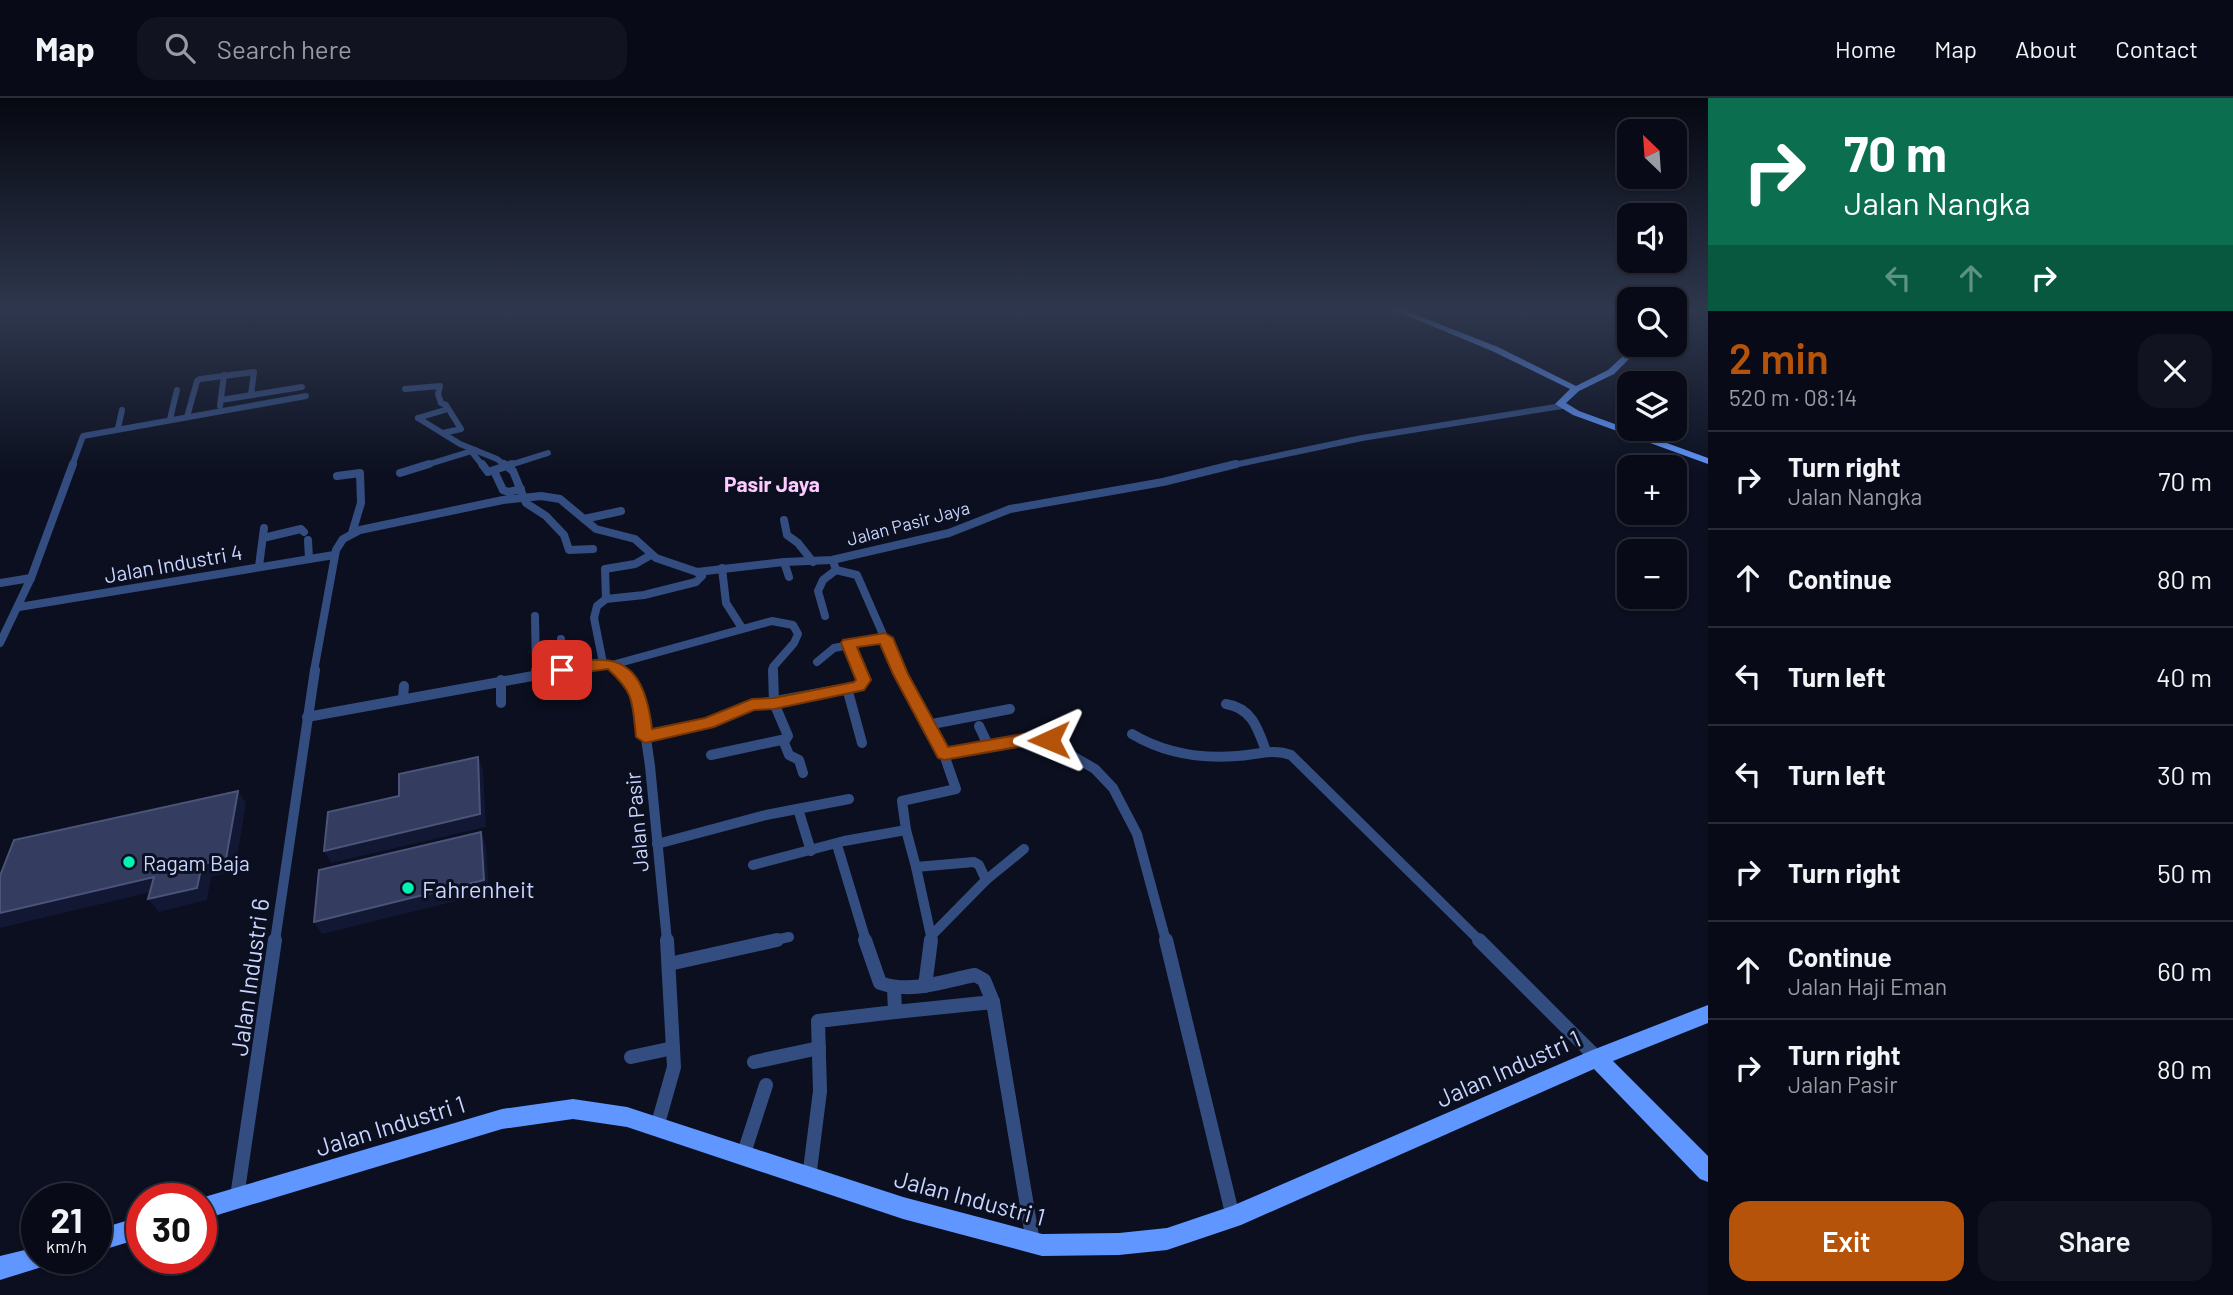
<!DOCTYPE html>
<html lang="en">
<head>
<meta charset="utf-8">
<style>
	:root { --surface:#080b17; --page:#111420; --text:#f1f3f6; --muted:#989ba1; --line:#292b36; --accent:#b45309 }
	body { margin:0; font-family:Barlow,sans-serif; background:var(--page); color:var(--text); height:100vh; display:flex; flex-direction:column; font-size:26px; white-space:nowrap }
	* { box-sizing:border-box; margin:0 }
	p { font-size:23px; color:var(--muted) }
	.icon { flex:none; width:38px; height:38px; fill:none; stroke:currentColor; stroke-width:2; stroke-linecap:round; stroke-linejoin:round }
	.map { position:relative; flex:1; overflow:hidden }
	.sheet { display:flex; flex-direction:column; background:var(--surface); width:525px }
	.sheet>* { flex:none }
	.top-card { background:#0b6e4f; color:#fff; overflow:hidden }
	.needle { width:46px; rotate:335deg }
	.tools { position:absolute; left:1617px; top:21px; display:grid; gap:14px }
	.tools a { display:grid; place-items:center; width:70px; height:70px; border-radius:14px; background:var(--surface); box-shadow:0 2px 5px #0004,0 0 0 2px var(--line); font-size:35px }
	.speed { position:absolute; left:21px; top:1085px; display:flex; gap:14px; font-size:35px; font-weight:700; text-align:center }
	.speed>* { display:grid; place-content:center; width:91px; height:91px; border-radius:50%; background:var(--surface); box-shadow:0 2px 5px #0004,0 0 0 2px var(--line); line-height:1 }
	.speed small { font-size:18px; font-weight:400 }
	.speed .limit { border:10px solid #d22; background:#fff; color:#111 }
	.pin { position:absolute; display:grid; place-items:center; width:60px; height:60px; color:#fff; margin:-30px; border-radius:14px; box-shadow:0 4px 10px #0006 }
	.me { position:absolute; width:77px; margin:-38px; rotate:269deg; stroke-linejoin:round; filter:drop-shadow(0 0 5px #0008) }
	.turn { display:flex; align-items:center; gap:24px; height:147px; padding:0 21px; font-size:32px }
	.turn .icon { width:91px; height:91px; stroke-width:2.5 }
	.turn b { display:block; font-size:49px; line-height:60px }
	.lanes { display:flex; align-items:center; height:66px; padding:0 21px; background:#0003; justify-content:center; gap:35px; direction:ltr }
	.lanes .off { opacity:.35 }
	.round { display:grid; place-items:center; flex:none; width:74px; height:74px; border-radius:21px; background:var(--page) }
	.overview { display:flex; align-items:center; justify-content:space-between; height:119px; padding:0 21px }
	h1 { font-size:42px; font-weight:600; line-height:52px; color:var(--accent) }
	.action { display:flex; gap:14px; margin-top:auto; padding:14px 21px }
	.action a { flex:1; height:80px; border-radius:21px; background:var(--accent); color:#fff; font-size:28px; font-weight:600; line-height:80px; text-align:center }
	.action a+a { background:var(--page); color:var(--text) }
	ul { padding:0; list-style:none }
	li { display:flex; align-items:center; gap:21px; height:98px; padding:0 21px; border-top:2px solid var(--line) }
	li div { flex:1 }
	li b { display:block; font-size:26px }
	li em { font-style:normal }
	header { display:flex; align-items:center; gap:42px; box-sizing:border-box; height:98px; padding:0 35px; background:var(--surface); border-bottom:2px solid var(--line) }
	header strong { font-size:33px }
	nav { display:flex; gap:38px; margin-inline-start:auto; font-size:24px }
	.search { width:490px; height:63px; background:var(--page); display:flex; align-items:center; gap:18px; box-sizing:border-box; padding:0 24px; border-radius:21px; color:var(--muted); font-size:26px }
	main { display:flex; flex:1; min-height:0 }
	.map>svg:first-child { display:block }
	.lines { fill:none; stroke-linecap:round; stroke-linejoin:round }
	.street-far3 { stroke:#334d80; stroke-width:6 }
	.street-far2 { stroke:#334d80; stroke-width:8 }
	.street-far1 { stroke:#334d80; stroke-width:10 }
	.street { stroke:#334d80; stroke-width:14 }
	.secondary { fill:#5f96ff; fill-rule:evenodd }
	.shaded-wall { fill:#121733 }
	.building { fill:#343c60; stroke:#4b5479; stroke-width:2 }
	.route { fill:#b45309; stroke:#753606; stroke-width:2 }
	.poi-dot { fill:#00f3b2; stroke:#0b0f1f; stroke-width:2.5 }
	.labels { text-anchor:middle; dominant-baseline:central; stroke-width:6; stroke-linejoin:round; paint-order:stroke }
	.far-street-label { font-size:18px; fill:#c8d6ff; stroke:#0b0f1f }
	.far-quarter-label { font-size:21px; font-weight:bold; fill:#ffcaff; stroke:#0b0f1f }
	.street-label { font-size:21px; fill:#c8d6ff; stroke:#0b0f1f }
	.poi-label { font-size:21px; fill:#c8d6ff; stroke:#0b0f1f; text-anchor:start }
	.near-poi-label { font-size:24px; fill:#c8d6ff; stroke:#0b0f1f; text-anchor:start }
	.near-street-label { font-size:24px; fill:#c8d6ff; stroke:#0b0f1f }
</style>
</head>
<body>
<header>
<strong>Map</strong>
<div class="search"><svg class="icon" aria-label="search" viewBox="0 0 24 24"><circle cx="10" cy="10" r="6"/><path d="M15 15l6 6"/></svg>Search here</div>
<nav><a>Home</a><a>Map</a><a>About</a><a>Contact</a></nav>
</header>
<main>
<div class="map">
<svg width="1708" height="1197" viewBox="0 0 1708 1197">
	<rect width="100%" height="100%" fill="#0b0f1f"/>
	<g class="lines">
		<!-- street-far3 -->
		<g class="street-far3">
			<path d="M405,291L440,288L438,296L441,305L446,307L461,331L443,335"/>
			<path d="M221,302L302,289"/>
			<path d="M220,308L224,277"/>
			<path d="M187,319L197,283L200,281L254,274L251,297"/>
			<path d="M418,320L460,346L497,361L506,368"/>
			<path d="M418,320L448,311"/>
			<path d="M170,321L177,292"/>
			<path d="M118,330L122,312"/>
			<path d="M471,353L483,368"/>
			<path d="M72,368L83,338L306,298"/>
			<path d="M423,368L475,352"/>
			<path d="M507,368L548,355"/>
			<path d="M1229,368L1362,340L1562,308"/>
		</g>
		<!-- street-far2 -->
		<g class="street-far2">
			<path d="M482,366L488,374L512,366"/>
			<path d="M504,366L513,373L526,405L546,418L564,437L569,452L593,451"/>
			<path d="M494,373L503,392L508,394L521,391"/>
			<path d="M400,375L429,366"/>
			<path d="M337,378L360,375L361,405L352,435"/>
			<path d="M584,421L621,413"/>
			<path d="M784,422L787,437L798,445L813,464"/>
			<path d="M263,440L301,431L304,434"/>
			<path d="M308,442L309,461"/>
			<path d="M784,464L789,479"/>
			<path d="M259,468L264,430"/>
			<path d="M722,470L726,505L742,530"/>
			<path d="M836,472L857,477L899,573"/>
			<path d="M0,485L31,480"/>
			<path d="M606,501L605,471L635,466L651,457"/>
			<path d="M19,509L334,457"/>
			<path d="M535,518L536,573"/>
			<path d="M825,518L818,493L823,482L836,472L834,466"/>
			<path d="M561,541L562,572"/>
			<path d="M0,545L31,480L73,366"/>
			<path d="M848,545L860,573"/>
			<path d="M817,564L834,550L885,540"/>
			<path d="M603,565L594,520L597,508L606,501L644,497L696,484L702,478L697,474"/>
			<path d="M612,567L772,523L793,527L798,536L794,545L773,569V573"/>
			<path d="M314,573L336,452L343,441L360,432L503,402L541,398L560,401L596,431L635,441L656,460L697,474L784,464L832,462L949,435L1010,411L1163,384L1236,366"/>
			<path d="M556,573C578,570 602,559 620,573"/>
		</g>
		<!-- street-far1 -->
		<g class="street-far1">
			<path d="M536,572V577"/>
			<path d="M618,572L640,599L650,668L667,843"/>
			<path d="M501,582V605"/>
			<path d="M847,590L862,645"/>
			<path d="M403,600L404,588"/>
			<path d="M1226,606C1252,610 1258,631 1266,653"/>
			<path d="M307,619L566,572"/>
			<path d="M927,627L1010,611"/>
			<path d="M979,628L988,647"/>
			<path d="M1132,636C1164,655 1200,661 1237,658C1256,657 1273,650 1291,657L1480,843"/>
			<path d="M645,639L708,625L752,607L859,588L864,582L860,572"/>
			<path d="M783,642L789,657L799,662L803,675"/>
			<path d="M944,656L988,647L1043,641L1095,671L1113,690L1137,736L1166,843"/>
			<path d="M711,657L786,641L788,638L774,605L773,572"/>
			<path d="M798,711L811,753"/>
			<path d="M906,732L916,769L974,764L979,767L986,782"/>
			<path d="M657,746L766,717L849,701"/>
			<path d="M837,747L866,843"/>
			<path d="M753,767L844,743L906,732L902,703L956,691L941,648L899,572"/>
			<path d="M916,769L931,838"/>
			<path d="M275,843L315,572"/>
			<path d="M770,843L789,839"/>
			<path d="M930,843L931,838L986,782L1024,751"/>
		</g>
		<!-- street -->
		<g class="street">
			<path d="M865,842L880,885C912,896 943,883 975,877L984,882L993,904L1033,1144"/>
			<path d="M1166,842L1233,1119"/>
			<path d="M1479,842L1597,960"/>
			<path d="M669,866L777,842"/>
			<path d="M925,888L931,842"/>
			<path d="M895,914L993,904"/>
			<path d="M631,959L673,950"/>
			<path d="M754,964L819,950"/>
			<path d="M657,1029L674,969L667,842"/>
			<path d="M743,1058L766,987"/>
			<path d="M809,1080L820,993L818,923L895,914L894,890"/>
			<path d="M237,1099L275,842"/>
		</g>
		<!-- secondary -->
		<g class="secondary">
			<path d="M1391,211H1401L1498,249L1576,288L1608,272L1635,247H1643L1614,276L1579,293L1566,305L1579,313L1708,360V366L1573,317L1555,306L1570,291L1492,253Z"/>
			<path d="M1675,211H1702L1675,215Z"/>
			<path d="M1708,907V925L1613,963L1708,1058V1084L1700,1081L1594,971L1241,1127L1167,1152L1119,1157L1042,1158L903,1121L627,1029L573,1021L502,1031L201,1122V1101H199L201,1100L502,1011L573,1001L627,1009L903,1099L1042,1136L1119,1135L1167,1130L1232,1108L1590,953Z"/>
			<path d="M142,1118V1140L96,1154V1132Z"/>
			<path d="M37,1149V1160H48L45,1168L0,1182V1158Z"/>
		</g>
	</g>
	<!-- shaded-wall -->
	<g class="shaded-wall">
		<path d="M478,659L483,672L486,729L331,765L324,753Z"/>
		<path d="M238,693L246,705L235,773L211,779L207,802L159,814L148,801L202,766Z"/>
		<path d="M481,734L486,747L489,795L322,836L314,824Z"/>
		<path d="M154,779L164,791L0,830V815Z"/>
	</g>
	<!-- building -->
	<g class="building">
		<path d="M478,659L480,716L324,753L328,714L399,698V676Z"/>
		<path d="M238,693L226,761L202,766L197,790L148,801L154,779L0,815V778L14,742Z"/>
		<path d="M481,734L484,782L314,824L319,772Z"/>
	</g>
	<!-- sky -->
	<linearGradient id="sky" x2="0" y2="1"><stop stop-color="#060811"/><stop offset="0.56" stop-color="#2e374d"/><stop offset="1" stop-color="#2e374d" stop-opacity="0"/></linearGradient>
	<rect width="1708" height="378" fill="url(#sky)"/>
	<!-- route -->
	<path class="route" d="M885,535L893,540L908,576L948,649L1023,636L1055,638L1057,642L1055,646L1023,648L944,662L938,660L893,576L880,546L857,549L871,582L864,592L774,611L754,612L714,629L645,645L636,639C632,603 635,596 608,571L562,577L554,572C561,564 575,565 586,563C635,555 647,590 652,631L705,620L752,601L774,600L854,584L856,582L841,545L843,542Z"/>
	<!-- markers -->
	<g class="poi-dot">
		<circle cx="129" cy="764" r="7"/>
		<circle cx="408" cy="790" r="7"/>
	</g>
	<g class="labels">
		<!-- far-street labels -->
		<g class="far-street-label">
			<text transform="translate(908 425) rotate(-15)">Jalan Pasir Jaya</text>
		</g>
		<!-- far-quarter labels -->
		<g class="far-quarter-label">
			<text x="772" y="385">Pasir Jaya</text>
		</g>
		<!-- street labels -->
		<g class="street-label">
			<text transform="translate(173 465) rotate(-10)">Jalan Industri 4</text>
			<text transform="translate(636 724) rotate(-95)">Jalan Pasir</text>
		</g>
		<!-- poi labels -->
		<g class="poi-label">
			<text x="143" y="764">Ragam Baja</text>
		</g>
		<!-- near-poi labels -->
		<g class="near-poi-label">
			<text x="422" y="790">Fahrenheit</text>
		</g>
		<!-- near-street labels -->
		<g class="near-street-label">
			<text transform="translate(249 879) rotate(-82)">Jalan Industri 6</text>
			<text transform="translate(1508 970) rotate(-24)">Jalan Industri 1</text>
			<text transform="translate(390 1027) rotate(-17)">Jalan Industri 1</text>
			<text transform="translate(970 1099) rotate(15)">Jalan Industri 1</text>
		</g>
	</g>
</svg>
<div class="tools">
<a><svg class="needle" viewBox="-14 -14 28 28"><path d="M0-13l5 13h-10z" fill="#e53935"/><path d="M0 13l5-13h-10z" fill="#989ba1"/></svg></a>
<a><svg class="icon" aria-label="sound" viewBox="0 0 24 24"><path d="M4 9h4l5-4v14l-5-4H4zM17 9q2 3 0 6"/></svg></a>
<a><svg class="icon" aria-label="search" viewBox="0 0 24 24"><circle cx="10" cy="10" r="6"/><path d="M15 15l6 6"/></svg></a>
<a><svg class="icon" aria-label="layers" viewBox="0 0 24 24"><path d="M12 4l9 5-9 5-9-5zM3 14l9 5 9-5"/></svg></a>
<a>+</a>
<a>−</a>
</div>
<div class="speed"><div>21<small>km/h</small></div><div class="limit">30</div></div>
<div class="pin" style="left:562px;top:572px;background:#d93025"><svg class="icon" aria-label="arrive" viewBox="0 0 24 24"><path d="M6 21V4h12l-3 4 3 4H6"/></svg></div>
<svg class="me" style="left:1049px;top:642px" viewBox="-20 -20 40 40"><path d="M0-17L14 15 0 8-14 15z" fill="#b45309" stroke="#fff" stroke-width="4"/></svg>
</div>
<section class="sheet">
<div class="top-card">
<div class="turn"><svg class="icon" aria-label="right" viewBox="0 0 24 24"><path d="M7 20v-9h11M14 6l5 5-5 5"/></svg><div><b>70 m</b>Jalan Nangka</div></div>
<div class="lanes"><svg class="icon off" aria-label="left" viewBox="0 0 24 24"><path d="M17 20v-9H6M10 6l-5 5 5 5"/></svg><svg class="icon off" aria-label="ahead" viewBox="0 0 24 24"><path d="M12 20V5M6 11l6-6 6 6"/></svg><svg class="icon" aria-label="right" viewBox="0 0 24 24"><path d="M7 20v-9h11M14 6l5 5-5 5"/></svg></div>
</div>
<div class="overview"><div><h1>2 min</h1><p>520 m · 08:14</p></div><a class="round"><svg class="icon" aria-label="close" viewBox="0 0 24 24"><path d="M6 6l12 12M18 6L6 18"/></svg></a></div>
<ul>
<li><svg class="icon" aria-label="right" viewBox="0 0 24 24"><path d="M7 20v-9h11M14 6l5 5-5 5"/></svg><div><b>Turn right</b><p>Jalan Nangka</p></div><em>70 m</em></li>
<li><svg class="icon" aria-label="ahead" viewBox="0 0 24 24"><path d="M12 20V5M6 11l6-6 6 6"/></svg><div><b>Continue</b></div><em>80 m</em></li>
<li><svg class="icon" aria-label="left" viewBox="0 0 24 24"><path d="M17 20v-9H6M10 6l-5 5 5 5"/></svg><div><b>Turn left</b></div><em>40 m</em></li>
<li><svg class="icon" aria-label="left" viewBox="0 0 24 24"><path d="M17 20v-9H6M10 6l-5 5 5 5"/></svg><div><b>Turn left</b></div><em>30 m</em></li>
<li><svg class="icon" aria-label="right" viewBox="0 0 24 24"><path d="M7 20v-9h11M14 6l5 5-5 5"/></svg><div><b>Turn right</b></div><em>50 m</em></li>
<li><svg class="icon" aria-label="ahead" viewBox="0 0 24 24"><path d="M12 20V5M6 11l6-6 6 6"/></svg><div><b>Continue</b><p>Jalan Haji Eman</p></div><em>60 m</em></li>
<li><svg class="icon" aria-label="right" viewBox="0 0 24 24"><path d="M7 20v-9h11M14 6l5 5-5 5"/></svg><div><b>Turn right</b><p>Jalan Pasir</p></div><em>80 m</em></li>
</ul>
<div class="action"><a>Exit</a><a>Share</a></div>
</section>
</main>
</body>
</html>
